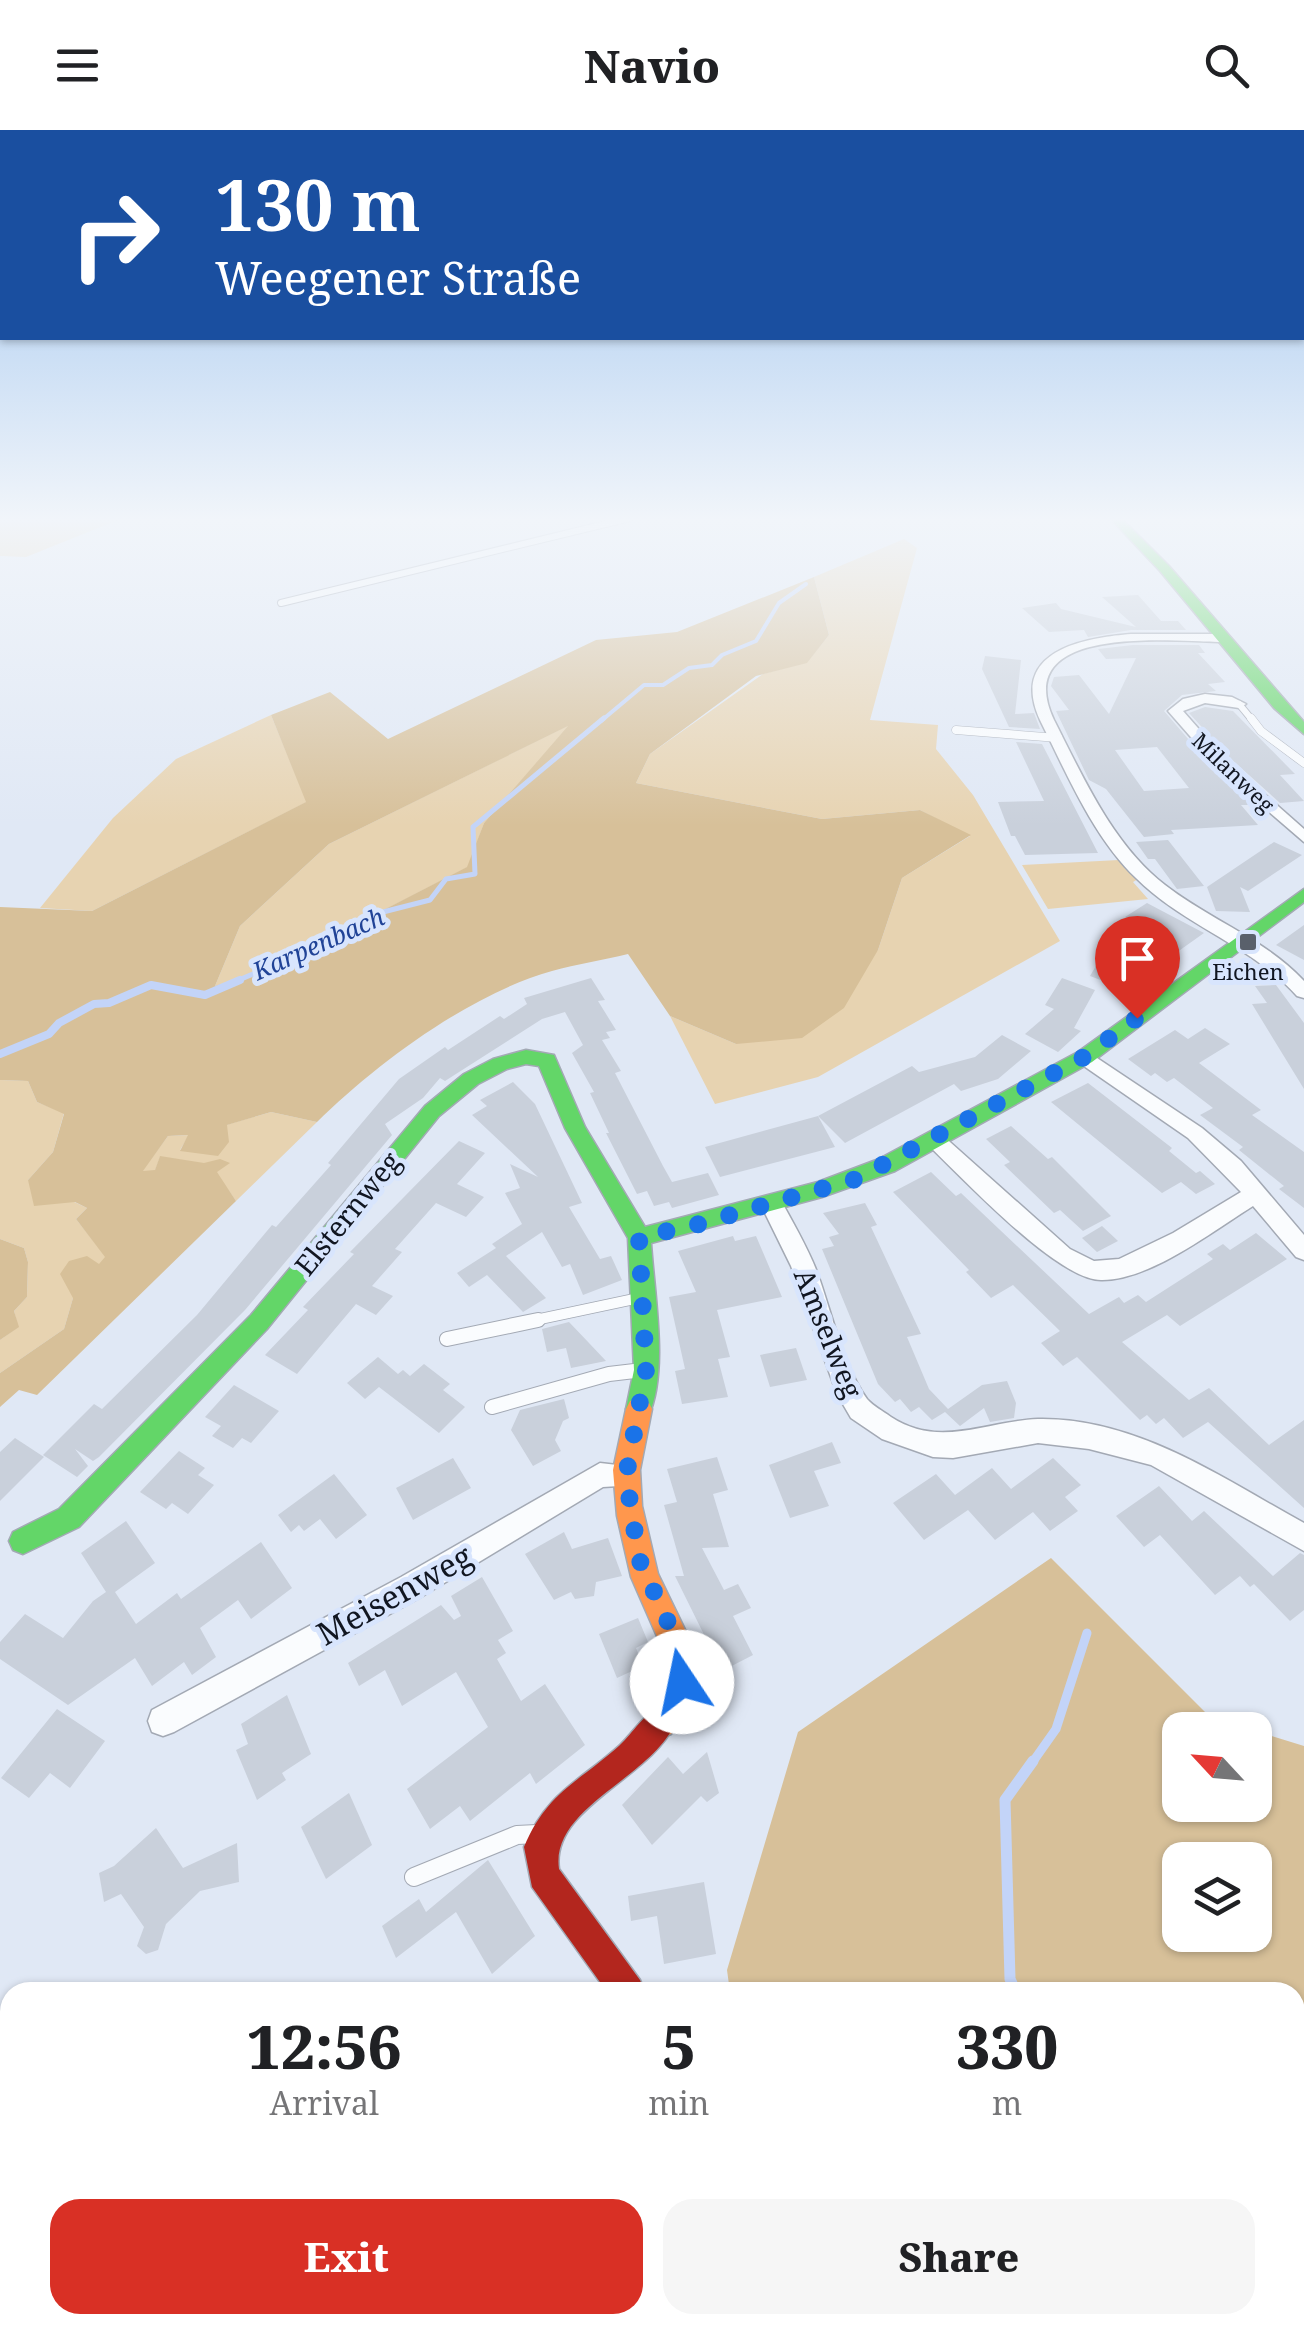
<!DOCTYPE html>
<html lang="en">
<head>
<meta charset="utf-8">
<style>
	:root { --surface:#fff; --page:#f6f6f6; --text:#202124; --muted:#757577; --accent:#d93025 }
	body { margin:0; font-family:"Noto Serif",serif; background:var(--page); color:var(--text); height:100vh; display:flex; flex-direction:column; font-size:38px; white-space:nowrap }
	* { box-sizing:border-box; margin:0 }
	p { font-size:32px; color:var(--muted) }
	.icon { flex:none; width:55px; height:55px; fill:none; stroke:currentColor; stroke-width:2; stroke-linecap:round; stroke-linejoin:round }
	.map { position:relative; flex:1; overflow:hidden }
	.drawer { position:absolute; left:0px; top:1852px; width:1305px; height:352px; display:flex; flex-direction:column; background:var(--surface); border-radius:30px 30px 0 0; box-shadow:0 2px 8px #0004 }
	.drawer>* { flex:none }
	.hud { position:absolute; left:0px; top:0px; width:1305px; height:210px; box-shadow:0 2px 8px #0004; background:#1a4fa0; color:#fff; overflow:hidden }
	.needle { width:65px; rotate:296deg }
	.fabs { position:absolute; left:1162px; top:1582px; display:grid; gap:20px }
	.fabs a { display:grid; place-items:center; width:110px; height:110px; border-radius:20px; background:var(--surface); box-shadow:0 2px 8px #0004; font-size:50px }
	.pin { position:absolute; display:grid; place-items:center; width:85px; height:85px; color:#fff; margin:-102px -42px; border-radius:50% 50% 50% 0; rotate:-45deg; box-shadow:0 0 10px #0007 }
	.pin .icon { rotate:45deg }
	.me { position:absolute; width:110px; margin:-55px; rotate:349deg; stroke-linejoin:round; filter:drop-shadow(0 0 8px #0008) }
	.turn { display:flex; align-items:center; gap:35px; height:210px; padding:0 50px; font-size:45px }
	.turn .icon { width:130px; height:130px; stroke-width:2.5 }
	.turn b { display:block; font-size:70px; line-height:85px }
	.eta { display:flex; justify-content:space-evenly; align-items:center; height:170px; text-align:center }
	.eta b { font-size:60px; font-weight:800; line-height:70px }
	.action { display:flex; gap:20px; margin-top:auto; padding:20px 50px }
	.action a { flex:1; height:115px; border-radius:30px; background:var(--accent); color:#fff; font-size:40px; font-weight:800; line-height:115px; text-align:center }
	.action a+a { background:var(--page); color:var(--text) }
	header { display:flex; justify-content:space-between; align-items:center; height:130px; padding:0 50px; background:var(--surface); font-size:45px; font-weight:800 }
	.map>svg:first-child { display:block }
	.green { fill:#e7d3b1 }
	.forest { fill:#d7c099; fill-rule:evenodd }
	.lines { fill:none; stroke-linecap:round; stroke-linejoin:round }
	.stream-far4 { stroke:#c3d4f8; stroke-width:4 }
	.stream-far3 { stroke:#c3d4f8; stroke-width:5 }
	.stream-far2 { stroke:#c3d4f8; stroke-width:8 }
	.stream-far1 { stroke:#c3d4f8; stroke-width:9 }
	.stream { stroke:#c3d4f8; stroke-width:11 }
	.building { fill:#c9d0db; fill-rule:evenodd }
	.lane-far4-casing { stroke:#a3a9b4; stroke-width:8 }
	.lane-far3-casing { stroke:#a3a9b4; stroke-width:9 }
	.lane-far2-casing { stroke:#a3a9b4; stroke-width:12 }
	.lane-far1-casing { stroke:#a3a9b4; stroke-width:16 }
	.lane-casing { stroke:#a3a9b4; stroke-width:20 }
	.street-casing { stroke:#a3a9b4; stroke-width:3 }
	.fast-casing { stroke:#a3a9b4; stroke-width:3 }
	.slow-casing { stroke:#a3a9b4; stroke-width:3 }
	.jam-casing { stroke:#a3a9b4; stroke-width:3 }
	.lane-far4 { stroke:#fafcfe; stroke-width:6 }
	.lane-far3 { stroke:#fafcfe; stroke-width:8 }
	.lane-far2 { stroke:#fafcfe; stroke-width:10 }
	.lane-far1 { stroke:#fafcfe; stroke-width:14 }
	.lane { stroke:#fafcfe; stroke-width:18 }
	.street { fill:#fafcfe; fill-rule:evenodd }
	.fast { fill:#63d668; fill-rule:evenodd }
	.slow { fill:#ff974d; fill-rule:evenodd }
	.jam { fill:#b3261e; fill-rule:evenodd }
	.route { stroke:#1a73e8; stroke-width:18; stroke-dasharray:0 32.4 }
	.poi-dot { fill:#59606b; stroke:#d8e5fd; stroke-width:4 }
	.labels { text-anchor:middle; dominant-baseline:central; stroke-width:10; stroke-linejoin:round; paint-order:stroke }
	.far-street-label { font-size:22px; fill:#111621; stroke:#d8e5fd }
	.far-poi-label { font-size:22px; fill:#111621; stroke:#d8e5fd }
	.far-water-label { font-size:25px; font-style:italic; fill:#204397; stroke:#d8e5fd }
	.street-label { font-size:28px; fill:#111621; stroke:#d8e5fd }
	.near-street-label { font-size:32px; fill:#111621; stroke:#d8e5fd }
</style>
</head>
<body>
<header><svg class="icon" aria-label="menu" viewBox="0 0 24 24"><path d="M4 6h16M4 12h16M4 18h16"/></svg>Navio<svg class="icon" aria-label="search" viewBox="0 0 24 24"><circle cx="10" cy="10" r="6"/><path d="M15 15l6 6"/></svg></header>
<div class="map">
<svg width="1304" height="2204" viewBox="0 0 1304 2204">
	<rect width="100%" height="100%" fill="#e0e8f5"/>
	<!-- green -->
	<g class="green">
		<path d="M0,388H123L26,427L0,426Z"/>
		<path d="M904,409L917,418L870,590L938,595L936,619L973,665L1060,811L818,947L715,974L670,886L736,914L878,820L902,748L970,706L920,680L822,689L636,653L650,624L763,544L807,532L829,505L814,447Z"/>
		<path d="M271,585L307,672L92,781L40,778L113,688L176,629Z"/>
		<path d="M571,594L484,693L468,737L269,839L215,856L240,796L329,714Z"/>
		<path d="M1119,730L1138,749L1133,752L1148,769L1048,779L1022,735Z"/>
		<path d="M0,950L28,951L37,972L64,983L53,1022L28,1050L87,1078L76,1089L106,1127L73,1168L64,1199L0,1243V1210L18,1197L14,1181L27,1167L28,1132L24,1118L0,1109Z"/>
		<path d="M271,982L317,992L236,1071C211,1033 205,1033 160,1027L155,1041H142L168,1006L189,1005L180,1020L226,995Z"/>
	</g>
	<!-- forest -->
	<g class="forest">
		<path d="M814,447L829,505L807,533L756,546L650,624L636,653L822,689L920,680L971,705L902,748L878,820L844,878L802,908L736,914L670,886L628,824C603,830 577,834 552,841C470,864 377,933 317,992L271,982L227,995L229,1012L218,1026L180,1021L188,1005L168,1006L143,1041L155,1040L160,1026L204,1033L220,1029L230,1033L217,1042L236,1071L37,1265L19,1260L0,1277V1243L64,1199L73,1168L60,1144L69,1131L87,1126L99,1134L105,1127L76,1089L87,1078L75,1072L34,1076L28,1050L53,1022L64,984L37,972L28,951L0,950V777L92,781L306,672L271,585L330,562L388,609L596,510L677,502ZM568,596L484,693L467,737L269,839L215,856L240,796L329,714Z"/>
		<path d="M0,1109L24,1118L28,1132L27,1167L14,1181L19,1197L0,1210Z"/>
		<path d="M1051,1428L1208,1585L1253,1600H1180V1675H1255V1601L1304,1616V2204H0V1903L10,1901V2195H1295V1862H730L727,1840L798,1602ZM1180,1730H1255V1805H1180Z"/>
	</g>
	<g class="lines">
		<!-- stream-far4 -->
		<path class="stream-far4" d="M601,591L644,555H663L689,538L712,535L722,525L756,511L779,473L806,454"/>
		<!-- stream-far3 -->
		<path class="stream-far3" d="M234,852L313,819L383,782L430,770L446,749L475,744L473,697L604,588"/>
		<!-- stream-far2 -->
		<path class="stream-far2" d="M0,924L49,904L59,893L94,874L109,873L151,855L205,865L240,850"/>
		<!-- stream-far1 -->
		<path class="stream-far1" d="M1032,1633L1056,1599L1087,1503"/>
		<!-- stream -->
		<g class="stream">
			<path d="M1016,1862L1010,1849L1005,1670L1033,1631"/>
			<path d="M1233,2195L1237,2204"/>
		</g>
	</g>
	<!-- building -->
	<g class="building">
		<path d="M1138,465L1161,491H1178L1186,500H1131L1088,507L1084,500L1049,502L1022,478L1056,473L1061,479L1136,497L1102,467Z"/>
		<path d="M1133,515H1199L1205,523H1198L1225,552L1208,554L1216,561L1182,565L1164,581L1214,639L1255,675H1241L1258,695L1171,700L1174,704L1144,707L1106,659L1089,650L1056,581L1069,580L1051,556L1054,547L1079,545L1109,584L1136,528L1106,529L1098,519ZM1157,617L1189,658L1144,661L1115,620Z"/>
		<path d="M985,526L1021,530L1015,584L1034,583L1040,599L1009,597L982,539Z"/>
		<path d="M1205,577L1233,581L1295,644L1280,645L1304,671L1280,673L1230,628L1189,583Z"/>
		<path d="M1016,612L1042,614L1098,723L1025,725L1015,706H1011L998,672L1044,671Z"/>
		<path d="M1168,710L1204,756L1177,759L1155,729H1148L1136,712Z"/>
		<path d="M1274,712L1302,725L1248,761L1240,757L1250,782L1216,781L1207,757Z"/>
		<path d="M1147,773L1204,803L1166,830L1148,820L1122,858L1090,846L1106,819L1116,823L1146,799L1125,787Z"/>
		<path d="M1304,795V830L1276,815Z"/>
		<path d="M591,848L605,870L598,871L616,900L606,902L610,908L602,910L621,941L615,943L663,1036L672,1052L708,1043L719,1065L672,1078L669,1072L654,1076L647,1061L637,1064L606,1003H609L590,963L594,962L572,923L583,915L565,882L542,889L445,951L440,948L423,968L385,994L392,1005L245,1180L99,1327L93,1331L75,1319L88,1336L77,1347L43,1325L94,1274L102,1279L197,1185L272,1095L276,1097L331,1035L328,1033L399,949L445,917L448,920L500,886L504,889L527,874L524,868Z"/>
		<path d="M1062,848L1095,860L1074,898L1081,901L1058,922L1025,904L1054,879L1045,875Z"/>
		<path d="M1276,855L1304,893V959L1252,874L1267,873L1255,856Z"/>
		<path d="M1205,898L1230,914L1199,933L1261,980L1252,985L1304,1022V1078L1279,1059L1284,1056L1239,1020L1243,1017L1200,985L1213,978L1174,948L1167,952L1155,943L1151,946L1128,929L1175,900L1188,909Z"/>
		<path d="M1002,905L1031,921L998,949L961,961L954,954L845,1013L818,986L912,936L919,942L975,927Z"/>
		<path d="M513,952L535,974L582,1073L569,1077L600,1129L611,1126L622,1150L583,1165L570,1134L562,1137L542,1102L506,1126L546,1168L523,1182L487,1145L469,1157L457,1143L496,1118L492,1114L522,1094L505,1063L520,1058L510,1034L538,1047L472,985L487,976L480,970Z"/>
		<path d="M1088,953L1172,1018L1169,1021L1196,1043L1200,1041L1215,1054L1196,1064L1181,1052L1162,1063L1051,972Z"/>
		<path d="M818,986L835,1017L720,1047L705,1017Z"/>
		<path d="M1011,996L1048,1029L1052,1027L1111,1086L1083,1101L1060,1080L1054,1083L1004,1035L1010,1032L986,1009Z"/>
		<path d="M459,1011L485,1023L457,1054L484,1067L466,1087L436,1073L395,1119L402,1122L372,1156L393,1166L376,1185L356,1174L297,1244L265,1225L308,1180L303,1177L354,1124L350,1122Z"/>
		<path d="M931,1042L956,1066L961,1063L1089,1184L1119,1167L1124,1173L1138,1165L1146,1172L1213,1129L1207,1124L1223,1114L1230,1120L1256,1103L1287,1129L1180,1196L1167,1185L1122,1212L1189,1270L1209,1258L1269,1315L1304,1290V1378L1208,1292L1183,1308L1164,1288L1156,1294L1147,1285L1140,1290L1077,1227L1063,1236L1041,1213L1060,1201L1013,1155L991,1168L966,1142L969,1140L893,1062Z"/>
		<path d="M865,1073L877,1095L871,1097L921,1204L907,1207L929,1259L948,1279L982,1255L1007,1251L1016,1273L1014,1288L990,1292L984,1278L960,1296L945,1282L932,1290L919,1277L911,1282L900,1269L895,1272L878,1254L822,1119L834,1116L829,1107L839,1104L823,1083Z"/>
		<path d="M1102,1096L1118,1111L1097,1122L1082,1108Z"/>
		<path d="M733,1106L735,1111L756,1106L782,1167L717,1180L730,1227L718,1229L728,1267L682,1274L675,1241L685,1239L669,1167L696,1162L678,1121Z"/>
		<path d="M569,1192L589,1213L606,1231L571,1238L566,1218L547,1222L542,1199Z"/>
		<path d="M796,1218L807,1250L770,1257L760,1225Z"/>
		<path d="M378,1227L398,1244L403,1240L410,1246L424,1234L450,1254L443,1260L465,1277L439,1303L379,1257L365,1269L347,1253Z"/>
		<path d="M234,1255L279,1281L251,1313L242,1308L233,1318L212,1306L221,1296L205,1287Z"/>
		<path d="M564,1269L569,1288L563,1291L555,1310L561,1321L533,1336L511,1300L520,1280Z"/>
		<path d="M15,1308L44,1327L0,1371V1322Z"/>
		<path d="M832,1312L841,1333L814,1341L829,1376L790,1388L769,1335Z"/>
		<path d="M179,1321L205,1338L198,1345L214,1355L188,1384L172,1373L166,1379L140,1362Z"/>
		<path d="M717,1327L728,1360L713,1364L729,1417L702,1418L724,1460L738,1454L751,1478L733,1486L753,1525L722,1541L675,1446H684L664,1375L677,1372L667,1339Z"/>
		<path d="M453,1328L471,1358L413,1390L396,1358Z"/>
		<path d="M1053,1328L1081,1355L1065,1367L1078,1381L1050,1401L1033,1382L995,1410L968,1380L924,1410L893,1373L936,1344L955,1365L992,1338L1011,1359Z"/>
		<path d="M334,1344L367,1385L336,1409L320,1389L304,1401L299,1395L291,1402L278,1385Z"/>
		<path d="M1159,1356L1192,1391L1204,1381L1273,1446L1300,1423L1304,1425V1480L1290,1491L1254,1454L1250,1457L1240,1446L1215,1465L1160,1405L1144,1417L1116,1386Z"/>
		<path d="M126,1391L155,1433L115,1462L136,1494L177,1463L181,1469L261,1412L292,1458L251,1489L238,1470L200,1498L216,1527L192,1545L184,1532L152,1556L135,1528L68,1575L0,1529V1512L25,1484L63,1508L93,1471L106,1462L81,1423Z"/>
		<path d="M564,1402L572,1419L608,1408L622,1446L596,1452L594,1466L575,1469L571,1462L554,1470L525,1424Z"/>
		<path d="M482,1447L513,1501L498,1510L506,1523L497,1529L521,1571L545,1554L585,1615L536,1654L530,1643L470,1691L460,1676L430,1699L407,1659L488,1597L456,1542L402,1576L385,1540L359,1556L348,1533L441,1475L454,1490L461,1486L451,1466Z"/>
		<path d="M638,1488L648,1512L636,1518L643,1536L617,1548L599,1504Z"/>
		<path d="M287,1565L311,1624L282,1643L286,1650L257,1670L236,1620L248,1614L241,1594Z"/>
		<path d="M57,1579L105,1611L70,1658L50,1643L29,1668L1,1648Z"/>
		<path d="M707,1622L719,1663L707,1672L701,1666L652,1715L622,1675L668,1627L683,1644Z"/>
		<path d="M349,1663L372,1715L326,1749L301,1697Z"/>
		<path d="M156,1698L183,1738L237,1713L239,1752L200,1761L166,1794L158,1820L146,1824L137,1816L144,1797L121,1764L104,1772L99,1743L114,1736Z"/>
		<path d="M488,1730L535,1806L492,1844L456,1782L396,1828L382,1796L419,1769L426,1782Z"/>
		<path d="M704,1752L716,1824L664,1834L657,1786L631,1791L628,1766Z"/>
	</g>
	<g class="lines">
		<defs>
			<g id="lane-far4">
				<path d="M281,473L630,388"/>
				<path d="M1239,574L1253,591"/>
			</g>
			<g id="lane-far3">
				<path d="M1251,588L1261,601L1304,633"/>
				<path d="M956,600L1058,608"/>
			</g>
			<path id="lane-far2" d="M526,1192L639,1168"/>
			<g id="lane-far1">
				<path d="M447,1209L538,1190"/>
				<path d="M492,1277L609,1244L643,1240"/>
			</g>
			<path id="lane" d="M414,1747L517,1705L537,1704"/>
			<g id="street">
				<path d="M1131,504H1219L1225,508L1219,512C1168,511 1009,494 1054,590C1083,647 1113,715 1165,755C1210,790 1265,809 1304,851V868L1297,866C1251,815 1184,796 1136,748C1093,707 1066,642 1040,590C1009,522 1081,508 1131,504Z"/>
				<path d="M1205,564L1232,567L1246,574L1239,578L1205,573L1183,581L1227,631L1304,699V712L1217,637L1168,581L1183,569Z"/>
				<path d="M1085,920L1202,998L1241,1031L1304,1105V1130L1296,1127L1253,1076C1213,1101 1149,1151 1101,1150C1057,1150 962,1047 927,1014L924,1009L927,1004H941L1070,1119L1094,1131L1119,1129L1173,1103L1241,1062L1188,1008L1078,932L1075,927L1078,922Z"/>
				<path d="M771,1065L779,1067C792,1091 807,1116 817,1142C831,1180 843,1236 867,1269C873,1276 883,1281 891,1287C940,1319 986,1291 1038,1289C1136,1287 1222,1348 1304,1393V1421L1151,1335L1089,1319L1038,1313L953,1328L933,1327L882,1309L851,1288L837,1264L791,1136L760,1073Z"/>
				<path d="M600,1333L635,1337L639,1346L635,1355L603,1357L421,1467L174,1602L163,1606L152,1602L148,1591L152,1580L401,1447Z"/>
			</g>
			<g id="fast">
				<path d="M1110,388H1121L1169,436L1304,592V604L1274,578L1160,441Z"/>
				<path d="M1304,759V772L1092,932L895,1041L822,1067L651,1113C654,1163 669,1242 648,1287L639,1290L630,1287L626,1279L634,1240L628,1108L565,998L539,936L526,934L507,939L478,954L439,986L267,1199L79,1397L23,1424L13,1420L9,1411L13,1402L59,1379L251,1185L425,976L464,944L493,929L526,920L554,925L585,997L645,1097L818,1052L879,1029L1078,922Z"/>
			</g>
			<path id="slow" d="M639,1268L648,1271L652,1279L640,1340L642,1376L658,1444L689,1508L697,1547L686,1580L671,1604L660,1608L649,1604L645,1593L663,1562L667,1547L666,1527L631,1447L617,1386L613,1340L626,1279L630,1271Z"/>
			<path id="jam" d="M660,1578L671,1582L675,1593C652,1648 550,1677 559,1739L640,1850L645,1862H607L532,1757L524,1717C547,1662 579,1652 620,1615C634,1602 642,1585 660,1578Z"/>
		</defs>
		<!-- lane-far4 casing -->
		<use href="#lane-far4" class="lane-far4-casing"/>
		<!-- lane-far3 casing -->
		<use href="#lane-far3" class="lane-far3-casing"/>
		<!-- lane-far2 casing -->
		<use href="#lane-far2" class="lane-far2-casing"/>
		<!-- lane-far1 casing -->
		<use href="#lane-far1" class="lane-far1-casing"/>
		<!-- lane casing -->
		<use href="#lane" class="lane-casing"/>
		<!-- street casing -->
		<use href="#street" class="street-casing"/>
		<!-- fast casing -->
		<use href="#fast" class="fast-casing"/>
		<!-- slow casing -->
		<use href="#slow" class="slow-casing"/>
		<!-- jam casing -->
		<use href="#jam" class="jam-casing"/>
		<!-- lane-far4 -->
		<use href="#lane-far4" class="lane-far4"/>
		<!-- lane-far3 -->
		<use href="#lane-far3" class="lane-far3"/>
		<!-- lane-far2 -->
		<use href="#lane-far2" class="lane-far2"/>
		<!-- lane-far1 -->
		<use href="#lane-far1" class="lane-far1"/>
		<!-- lane -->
		<use href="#lane" class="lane"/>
		<!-- street -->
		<use href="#street" class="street"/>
		<!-- fast -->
		<use href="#fast" class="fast"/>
		<!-- slow -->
		<use href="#slow" class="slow"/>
		<!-- jam -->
		<use href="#jam" class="jam"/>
	</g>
	<!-- sky -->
	<linearGradient id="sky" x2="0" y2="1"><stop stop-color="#99c1ee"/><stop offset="0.56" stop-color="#f1f5fa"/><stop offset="1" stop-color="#f1f5fa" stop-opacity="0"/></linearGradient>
	<rect width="1304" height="696" fill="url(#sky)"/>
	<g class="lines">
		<!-- route -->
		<path class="route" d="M682,1552L684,1527L639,1429L626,1346L646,1240L639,1107L692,1096L856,1049L1084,927L1137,888"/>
	</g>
	<!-- markers -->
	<rect class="poi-dot" x="1238" y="802" width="20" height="20" rx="5"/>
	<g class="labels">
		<!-- far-street labels -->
		<g class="far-street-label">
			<text transform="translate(1234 642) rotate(44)">Milanweg</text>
		</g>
		<!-- far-poi labels -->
		<g class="far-poi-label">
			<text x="1248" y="841">Eichen</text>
		</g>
		<!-- far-water labels -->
		<g class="far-water-label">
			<text transform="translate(318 813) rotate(-24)">Karpenbach</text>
		</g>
		<!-- street labels -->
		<g class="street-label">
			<text transform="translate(347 1083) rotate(-51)">Elsternweg</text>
			<text transform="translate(829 1203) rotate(68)">Amselweg</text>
		</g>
		<!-- near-street labels -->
		<g class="near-street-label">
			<text transform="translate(394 1464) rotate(-29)">Meisenweg</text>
		</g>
	</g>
</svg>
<div class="fabs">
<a><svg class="needle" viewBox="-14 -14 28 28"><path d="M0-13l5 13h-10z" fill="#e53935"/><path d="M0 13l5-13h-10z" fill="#757577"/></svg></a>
<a><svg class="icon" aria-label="layers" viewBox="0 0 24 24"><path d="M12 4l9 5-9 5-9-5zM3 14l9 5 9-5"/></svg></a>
</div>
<div class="pin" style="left:1137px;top:888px;background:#d93025"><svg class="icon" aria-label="arrive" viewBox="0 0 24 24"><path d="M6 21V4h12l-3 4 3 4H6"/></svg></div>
<svg class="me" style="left:682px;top:1552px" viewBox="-20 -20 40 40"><circle r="19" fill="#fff"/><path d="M0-13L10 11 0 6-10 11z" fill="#1a73e8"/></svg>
<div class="hud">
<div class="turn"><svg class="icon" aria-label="right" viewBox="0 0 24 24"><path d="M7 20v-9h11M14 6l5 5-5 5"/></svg><div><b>130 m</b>Weegener Straße</div></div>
</div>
<section class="drawer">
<div class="eta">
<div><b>12:56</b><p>Arrival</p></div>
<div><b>5</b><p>min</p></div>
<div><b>330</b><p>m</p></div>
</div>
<div class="action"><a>Exit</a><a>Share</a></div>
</section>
</div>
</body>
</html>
